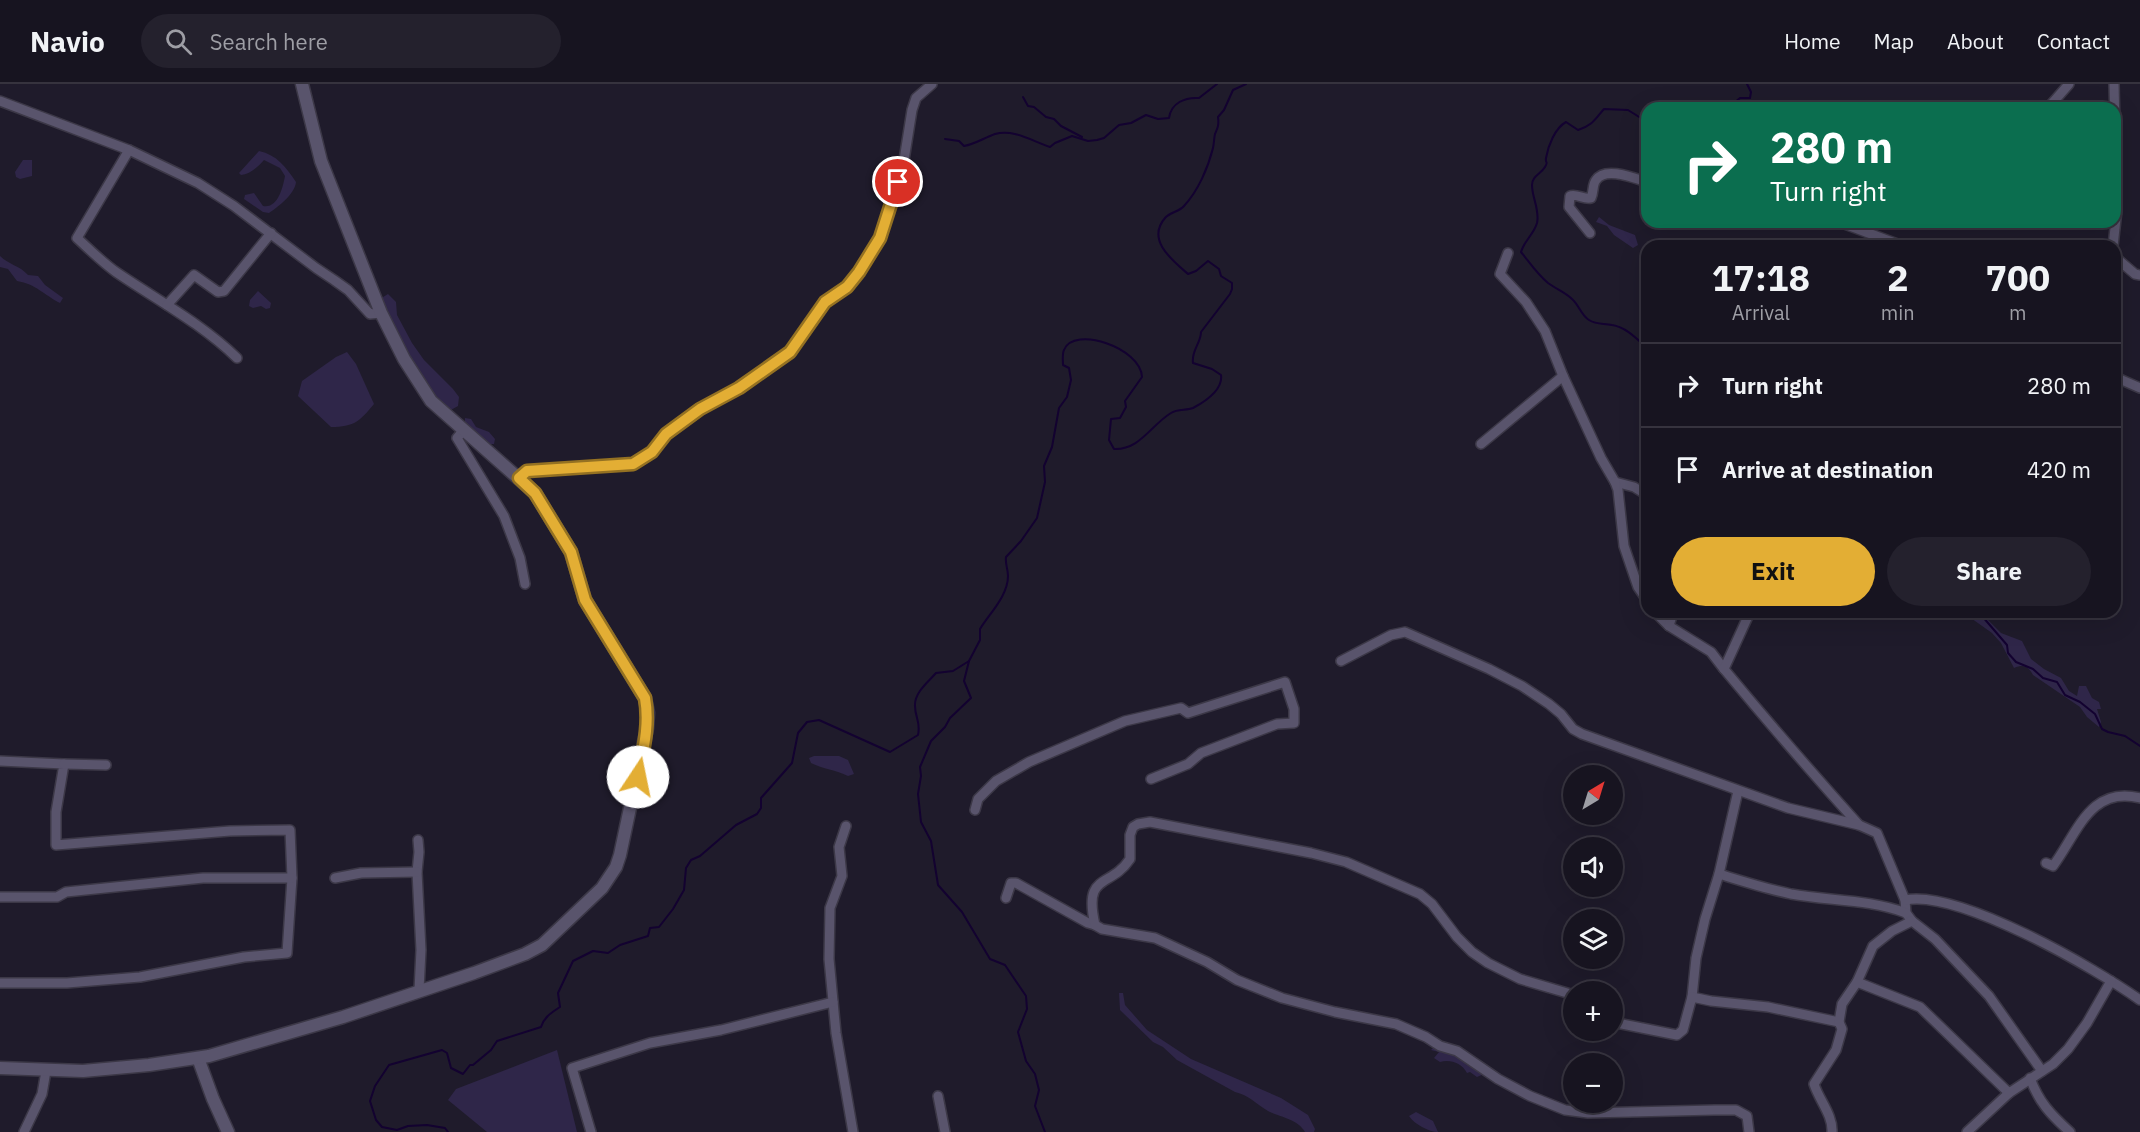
<!DOCTYPE html>
<html lang="en">
<head>
<meta charset="utf-8">
<style>
	:root { --surface:#171420; --page:#24212d; --text:#f1f3f6; --muted:#9e9ea5; --line:#36333e; --accent:#e3ae34 }
	body { margin:0; font-family:"IBM Plex Sans",sans-serif; background:var(--page); color:var(--text); height:100vh; display:flex; flex-direction:column; font-size:22px; white-space:nowrap }
	* { box-sizing:border-box; margin:0 }
	p { font-size:20px; color:var(--muted) }
	.icon { flex:none; width:33px; height:33px; fill:none; stroke:currentColor; stroke-width:2; stroke-linecap:round; stroke-linejoin:round }
	.map { position:relative; flex:1; overflow:hidden }
	.panel { position:absolute; left:1641px; top:156px; width:480px; height:378px; display:flex; flex-direction:column; background:var(--surface); border-radius:18px; box-shadow:0 6px 24px #0002,0 0 0 2px var(--line) }
	.panel>* { flex:none }
	.banner { position:absolute; left:1641px; top:18px; width:480px; height:126px; border-radius:18px; box-shadow:0 6px 24px #0002,0 0 0 2px var(--line); background:#0b6e4f; color:#fff; overflow:hidden }
	.needle { width:39px; rotate:38deg }
	.fabs { position:absolute; left:1563px; top:681px; display:grid; gap:12px }
	.fabs a { display:grid; place-items:center; width:60px; height:60px; border-radius:50%; background:var(--surface); box-shadow:0 6px 24px #0002,0 0 0 2px var(--line); font-size:30px }
	.pin { position:absolute; display:grid; place-items:center; width:51px; height:51px; color:#fff; margin:-26px; border:3px solid #fff; border-radius:50%; box-shadow:0 2px 6px #0007 }
	.me { position:absolute; width:66px; margin:-33px; rotate:11deg; stroke-linejoin:round; filter:drop-shadow(0 0 4px #0008) }
	.turn { display:flex; align-items:center; gap:21px; height:126px; padding:0 30px; font-size:27px }
	.turn .icon { width:78px; height:78px; stroke-width:2.5 }
	.turn b { display:block; font-size:42px; line-height:51px }
	.eta { display:flex; justify-content:space-evenly; align-items:center; height:102px; text-align:center }
	.eta b { font-size:36px; font-weight:700; line-height:42px }
	.cta { display:flex; gap:12px; margin-top:auto; padding:12px 30px }
	.cta a { flex:1; height:69px; border-radius:36px; background:var(--accent); color:#111; font-size:24px; font-weight:700; line-height:69px; text-align:center }
	.cta a+a { background:var(--page); color:var(--text) }
	ul { padding:0; list-style:none }
	li { display:flex; align-items:center; gap:18px; height:84px; padding:0 30px; border-top:2px solid var(--line) }
	li div { flex:1 }
	li b { display:block; font-size:22px }
	li em { font-style:normal }
	header { display:flex; align-items:center; gap:36px; box-sizing:border-box; height:84px; padding:0 30px; background:var(--surface); border-bottom:2px solid var(--line) }
	header strong { font-size:28px }
	nav { display:flex; gap:33px; margin-inline-start:auto; font-size:21px }
	.search { width:420px; height:54px; background:var(--page); display:flex; align-items:center; gap:15px; box-sizing:border-box; padding:0 21px; border-radius:33px; color:var(--muted); font-size:22px }
	.map>svg:first-child { display:block }
	.green { fill:#2f2649 }
	.lines { fill:none; stroke-linecap:round; stroke-linejoin:round }
	.stream { stroke:#130230; stroke-width:2 }
	.minor-casing { stroke:#3c3847; stroke-width:12 }
	.tertiary-casing { stroke:#3c3847; stroke-width:15 }
	.minor { stroke:#59546c; stroke-width:9 }
	.tertiary { stroke:#59546c; stroke-width:12 }
	.route-casing { stroke:#947122; stroke-width:15 }
	.route { stroke:#e3ae34; stroke-width:10 }
</style>
</head>
<body>
<header>
<strong>Navio</strong>
<div class="search"><svg class="icon" aria-label="search" viewBox="0 0 24 24"><circle cx="10" cy="10" r="6"/><path d="M15 15l6 6"/></svg>Search here</div>
<nav><a>Home</a><a>Map</a><a>About</a><a>Contact</a></nav>
</header>
<div class="map">
<svg width="2140" height="1048" viewBox="0 0 2140 1048">
	<rect width="100%" height="100%" fill="#1f1b2b"/>
	<!-- green -->
	<g class="green">
		<path d="M259,67C277,71 286,83 296,98C295,110 278,123 269,129L263,128L244,115L245,111L254,109L263,122C278,125 283,103 285,92L280,84L264,76C258,83 250,90 241,91L239,89Z"/>
		<path d="M23,76H32V92L20,95L16,93L15,88Z"/>
		<path d="M1599,133L1609,141L1635,151L1638,161L1633,164L1614,151L1607,142L1596,138Z"/>
		<path d="M0,172C9,181 19,181 28,191L38,192L45,201L63,214L60,219C44,211 36,200 17,197L8,185L0,183Z"/>
		<path d="M258,207L271,219L270,224L266,225L261,222L253,224L249,222L250,216Z"/>
		<path d="M388,210L396,218L397,231L412,259L424,276L453,305L459,313L458,322L449,327L436,318L419,292L380,215Z"/>
		<path d="M347,268L356,280L374,320C360,337 354,343 331,343L298,312L302,297L336,273Z"/>
		<path d="M465,334L471,335L476,343L489,348L495,355L494,360C482,361 473,347 465,339Z"/>
		<path d="M1953,528H1980L2001,549L2022,557L2031,575L2044,585L2061,594L2069,607L2077,612L2079,602H2086L2092,614L2099,618L2101,625H2097L2101,638L2099,643L2087,633L2080,623L2033,591C2028,582 2024,580 2014,584L2001,559L1992,549L1968,532Z"/>
		<path d="M814,672H839L848,676L854,690L848,692C836,686 823,685 811,679L809,674Z"/>
		<path d="M1119,909H1123L1125,921L1147,946L1191,975L1281,1014L1308,1031L1315,1045L1314,1048H1305C1298,1035 1280,1033 1268,1027C1256,1020 1249,1011 1235,1008L1177,976L1163,963L1153,958L1120,926Z"/>
		<path d="M1434,963L1451,968L1484,990L1477,993L1470,988L1467,989C1462,979 1450,975 1440,978L1434,974L1439,968L1431,966Z"/>
		<path d="M557,966L577,1048H487L448,1016L456,1005Z"/>
		<path d="M1416,1028L1433,1037L1438,1048C1429,1048 1414,1040 1409,1032Z"/>
	</g>
	<g class="lines">
		<!-- stream -->
		<g class="stream">
			<path d="M1023,13L1028,22L1034,23L1046,33L1054,35L1061,42L1082,53"/>
			<path d="M1667,24C1679,20 1687,16 1698,24"/>
			<path d="M1728,24L1740,14H1750L1751,8L1747,0"/>
			<path d="M1647,34L1644,36L1628,26L1604,25C1595,35 1592,42 1578,46L1566,38C1555,44 1548,62 1546,74C1545,81 1549,76 1545,83C1541,90 1532,92 1532,101C1532,114 1540,126 1537,139C1534,150 1524,157 1521,168C1530,179 1537,190 1548,199C1556,205 1565,208 1572,215C1579,221 1581,231 1589,236C1597,241 1604,239 1612,241C1626,243 1637,255 1647,264"/>
			<path d="M945,55L959,57L964,62C975,60 984,54 995,50C1014,45 1032,57 1050,63L1055,59L1072,52L1088,57L1097,56L1104,54L1119,41L1131,39L1146,31L1158,35L1169,34C1171,19 1185,13 1199,14L1217,0"/>
			<path d="M1976,528L1982,532L2007,561L2008,569L2016,578L2033,585L2043,594L2057,598L2065,611L2080,618L2095,630L2102,645L2108,648L2125,652L2140,662"/>
			<path d="M448,1048L445,1044L427,1041L408,1042L397,1046L382,1043L376,1036L370,1017L375,1002L389,981L442,966L447,969L451,984L463,990L470,981H473L491,966L497,957L541,943C544,933 551,929 560,923L558,909L573,877L593,867L608,869L620,861L648,852L650,844L659,843L673,825L684,806L686,784L691,776L700,772L736,741L757,730L761,724V714L792,679L798,649L807,638L819,636L890,668L918,651C921,638 915,634 915,622C914,609 928,598 936,589L953,587L969,577"/>
			<path d="M1045,1048L1035,1022L1039,1006L1035,990L1026,977L1018,948L1027,925L1026,912L1005,881L990,875L962,828L938,801L931,757L921,738L918,710L921,692L920,683L931,657L945,643L950,634L971,614L964,597L969,577L980,556V545C989,530 1008,512 1008,492C1008,485 1005,480 1006,473L1021,457L1037,434L1045,398L1044,382L1052,363L1059,324L1067,313L1071,296L1069,284L1063,281C1063,277 1062,270 1064,266C1074,241 1141,264 1142,293L1125,317L1126,323L1120,334L1111,335L1109,356L1114,365C1140,366 1151,341 1171,329C1178,324 1186,327 1193,324C1206,317 1223,305 1221,291L1212,285L1193,279C1191,267 1201,259 1201,248L1230,210L1232,205V199L1221,192L1219,185L1208,177L1196,187L1188,190C1172,176 1146,156 1165,134C1170,128 1179,128 1184,122C1198,107 1208,84 1213,64C1214,60 1214,54 1215,50C1218,43 1219,41 1218,33L1224,26L1233,6L1246,0"/>
		</g>
		<defs>
			<g id="minor">
				<path d="M0,17L129,66L198,99L234,122L316,184L334,196L348,206L370,230L381,229"/>
				<path d="M2048,24L2069,0"/>
				<path d="M129,66L77,154C90,166 102,178 116,188C157,216 201,239 237,274"/>
				<path d="M1839,138L1903,162"/>
				<path d="M1590,149L1569,123L1570,112C1576,109 1584,116 1591,114C1594,108 1592,101 1596,96C1605,82 1634,94 1647,98"/>
				<path d="M2113,162L2117,126L2114,0"/>
				<path d="M1508,169L1500,190L1526,218L1545,247L1563,292L1601,374L1615,398L1634,403L1647,411"/>
				<path d="M2115,173L2135,190L2140,191"/>
				<path d="M167,221L194,191L218,208L224,207L271,149"/>
				<path d="M2115,293L2140,304"/>
				<path d="M463,347L457,354L504,432L520,474L525,500"/>
				<path d="M1481,360L1563,292"/>
				<path d="M519,394L527,387L633,380L652,367L666,349L700,325L739,304L790,268L825,218L847,203L859,188L880,154L904,76L912,26L916,14L932,0"/>
				<path d="M1615,398L1618,406L1624,462L1638,503L1647,516"/>
				<path d="M1655,528L1669,542L1711,568L1724,585"/>
				<path d="M1750,528L1724,585C1768,638 1813,690 1859,741"/>
				<path d="M1669,542L1673,528"/>
				<path d="M1341,577L1391,551L1405,548L1489,585L1522,602L1549,620L1561,630L1573,645L1582,650L1788,724L1859,741L1877,749L1905,816L1906,829L1912,837L1935,855L1989,912L2042,987"/>
				<path d="M0,677L64,680L56,728V761L230,747L290,746L292,794L287,869L244,873L140,893L67,899H0"/>
				<path d="M64,680L106,681"/>
				<path d="M975,726L978,715L996,697L1029,678L1125,637L1181,624L1188,629L1285,598L1294,625V639L1277,640L1201,669L1188,680L1151,695"/>
				<path d="M846,742L839,763L842,792L830,824L829,875L836,949L853,1048"/>
				<path d="M418,756L419,768L417,788L421,866L419,906"/>
				<path d="M2046,779L2053,782C2077,750 2090,701 2140,714"/>
				<path d="M1719,790C1742,797 1767,805 1791,810C1829,817 1869,815 1906,829"/>
				<path d="M335,794L361,789L417,788"/>
				<path d="M0,813H57L66,808L203,794H292"/>
				<path d="M1006,814L1011,799H1016L1088,839L1095,841"/>
				<path d="M1905,816C1958,805 2095,884 2140,916"/>
				<path d="M1857,898L1920,923L2009,1009"/>
				<path d="M1574,911L1520,895L1488,879L1472,868L1457,853L1432,820L1420,810L1346,778L1311,769L1150,738L1138,740L1133,743L1130,751V775C1110,805 1083,788 1095,841L1102,845L1155,854L1207,878L1237,896L1282,914L1335,928L1396,940L1426,953L1440,962L1457,967L1498,995L1530,1012L1565,1026L1588,1029L1715,1026H1736L1747,1032L1749,1048"/>
				<path d="M1692,913L1696,874L1705,835L1719,790L1738,707"/>
				<path d="M1612,938L1677,951L1683,946L1692,913L1711,917L1768,923L1839,938"/>
				<path d="M2030,994C2039,1018 2050,1030 2070,1048"/>
				<path d="M938,1012L945,1048"/>
				<path d="M24,1048L42,1010L46,987"/>
				<path d="M591,1048L572,984L650,959L721,946L833,918"/>
				<path d="M1832,1048C1833,1031 1819,1016 1814,1000L1836,966L1842,945L1839,938L1842,920L1857,898L1873,862L1892,847L1912,837"/>
				<path d="M1967,1048L2009,1009L2053,980L2068,965L2087,939L2111,897"/>
			</g>
			<g id="tertiary">
				<path d="M198,974L213,1015L228,1048"/>
				<path d="M0,984L83,987L149,981L209,972L343,933L474,889L525,870L542,861L602,804L616,783L620,771L647,644L648,629L645,614L585,516L571,468L535,409L431,317L404,275L381,229L321,77L302,0"/>
			</g>
		</defs>
		<!-- minor casing -->
		<use href="#minor" class="minor-casing"/>
		<!-- tertiary casing -->
		<use href="#tertiary" class="tertiary-casing"/>
		<!-- minor -->
		<use href="#minor" class="minor"/>
		<!-- tertiary -->
		<use href="#tertiary" class="tertiary"/>
	</g>
	<g class="lines">
		<defs>
			<path id="route" d="M638,693C643,667 650,641 645,614L585,516L571,468L535,409L519,394L527,387L633,380L652,368L666,350L700,325L739,304L790,268L825,218L847,203L859,188L880,154L898,98"/>
		</defs>
		<!-- route casing -->
		<use href="#route" class="route-casing"/>
		<!-- route -->
		<use href="#route" class="route"/>
	</g>
</svg>
<div class="fabs">
<a><svg class="needle" viewBox="-14 -14 28 28"><path d="M0-13l5 13h-10z" fill="#e53935"/><path d="M0 13l5-13h-10z" fill="#9e9ea5"/></svg></a>
<a><svg class="icon" aria-label="sound" viewBox="0 0 24 24"><path d="M4 9h4l5-4v14l-5-4H4zM17 9q2 3 0 6"/></svg></a>
<a><svg class="icon" aria-label="layers" viewBox="0 0 24 24"><path d="M12 4l9 5-9 5-9-5zM3 14l9 5 9-5"/></svg></a>
<a>+</a>
<a>−</a>
</div>
<div class="pin" style="left:898px;top:98px;background:#d93025"><svg class="icon" aria-label="arrive" viewBox="0 0 24 24"><path d="M6 21V4h12l-3 4 3 4H6"/></svg></div>
<svg class="me" style="left:638px;top:693px" viewBox="-20 -20 40 40"><circle r="19" fill="#fff"/><path d="M0-13L10 11 0 6-10 11z" fill="#e3ae34"/></svg>
<div class="banner">
<div class="turn"><svg class="icon" aria-label="right" viewBox="0 0 24 24"><path d="M7 20v-9h11M14 6l5 5-5 5"/></svg><div><b>280 m</b>Turn right</div></div>
</div>
<section class="panel">
<div class="eta">
<div><b>17:18</b><p>Arrival</p></div>
<div><b>2</b><p>min</p></div>
<div><b>700</b><p>m</p></div>
</div>
<ul>
<li><svg class="icon" aria-label="right" viewBox="0 0 24 24"><path d="M7 20v-9h11M14 6l5 5-5 5"/></svg><div><b>Turn right</b></div><em>280 m</em></li>
<li><svg class="icon" aria-label="arrive" viewBox="0 0 24 24"><path d="M6 21V4h12l-3 4 3 4H6"/></svg><div><b>Arrive at destination</b></div><em>420 m</em></li>
</ul>
<div class="cta"><a>Exit</a><a>Share</a></div>
</section>
</div>
</body>
</html>
